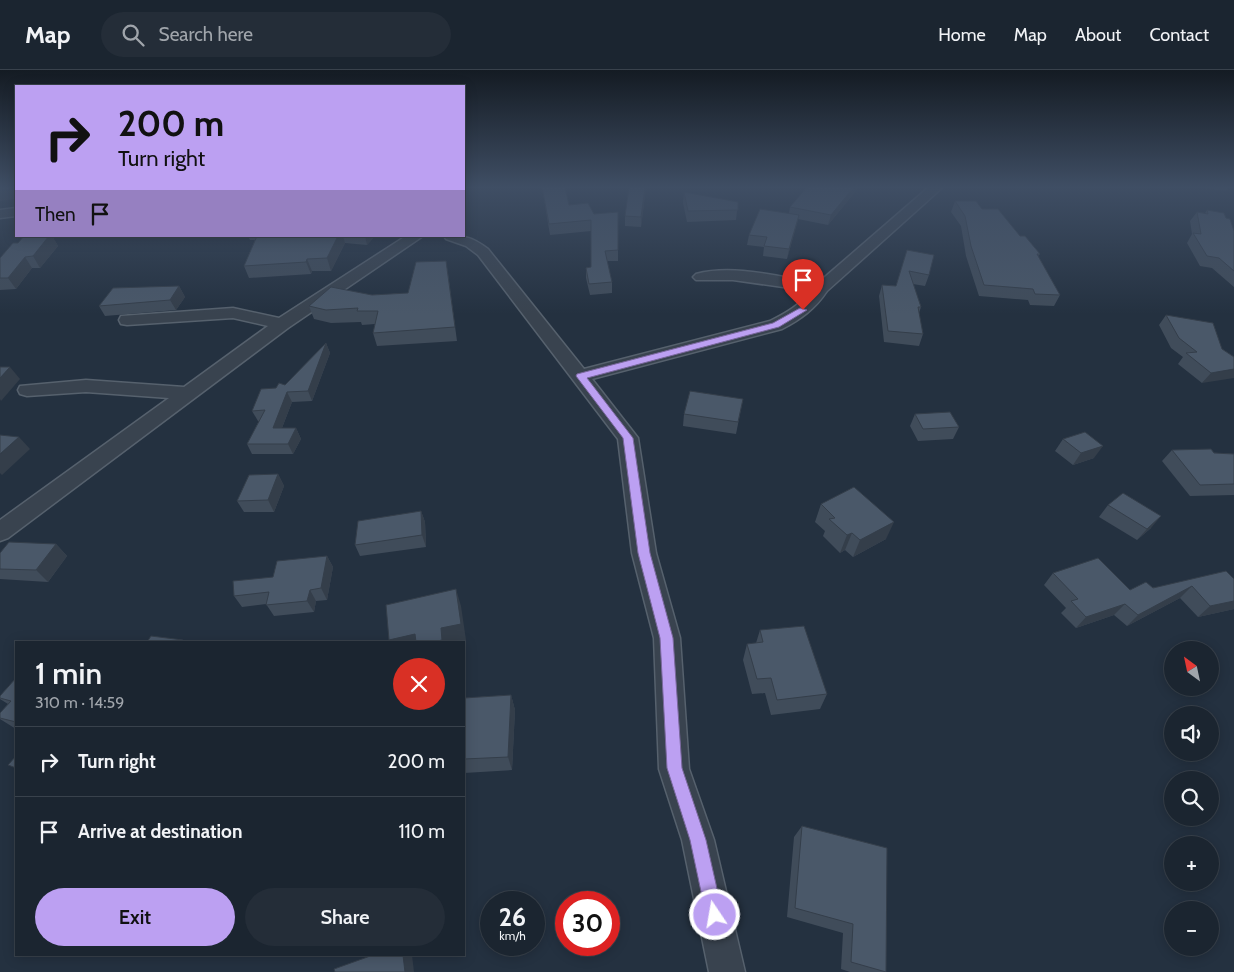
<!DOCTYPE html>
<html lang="en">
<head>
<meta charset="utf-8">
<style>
	:root { --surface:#1b2530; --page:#242d38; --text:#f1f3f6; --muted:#a0a5ab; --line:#39424c; --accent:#bca0f2 }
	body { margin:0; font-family:Cabin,sans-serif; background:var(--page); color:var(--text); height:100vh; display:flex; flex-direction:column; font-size:19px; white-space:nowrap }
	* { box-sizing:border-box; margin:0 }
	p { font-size:16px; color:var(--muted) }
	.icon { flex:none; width:28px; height:28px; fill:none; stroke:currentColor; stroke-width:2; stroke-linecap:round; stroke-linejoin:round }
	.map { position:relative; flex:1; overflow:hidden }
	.drawer { position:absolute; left:15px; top:571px; width:450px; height:315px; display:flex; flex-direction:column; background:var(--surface); border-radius:0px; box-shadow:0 2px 12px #0003,0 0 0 1px var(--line) }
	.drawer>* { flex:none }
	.banner { position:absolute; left:15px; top:15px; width:450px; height:152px; border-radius:0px; box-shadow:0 2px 12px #0003,0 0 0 1px var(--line); background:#bca0f2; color:#111; overflow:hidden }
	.needle { width:32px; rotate:327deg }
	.fabs { position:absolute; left:1164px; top:571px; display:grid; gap:10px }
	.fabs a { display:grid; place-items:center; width:55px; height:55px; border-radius:50%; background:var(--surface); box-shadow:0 2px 12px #0003,0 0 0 1px var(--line); font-size:25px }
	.speed { position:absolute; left:480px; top:821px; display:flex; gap:10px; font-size:25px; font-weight:700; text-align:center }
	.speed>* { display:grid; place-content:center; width:65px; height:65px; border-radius:50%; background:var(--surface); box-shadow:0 2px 12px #0003,0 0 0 1px var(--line); line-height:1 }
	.speed small { font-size:12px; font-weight:400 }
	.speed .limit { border:8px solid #d22; background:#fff; color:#111 }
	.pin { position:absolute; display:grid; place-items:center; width:42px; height:42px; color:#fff; margin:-51px -21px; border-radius:50% 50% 50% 0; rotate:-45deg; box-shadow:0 0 5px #0007 }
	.pin .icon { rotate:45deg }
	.me { position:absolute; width:55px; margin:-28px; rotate:348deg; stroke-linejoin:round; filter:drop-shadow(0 0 4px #0008) }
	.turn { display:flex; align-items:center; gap:18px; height:105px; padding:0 20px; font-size:22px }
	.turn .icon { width:65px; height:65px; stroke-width:2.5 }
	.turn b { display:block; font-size:35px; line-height:42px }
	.then { display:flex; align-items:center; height:48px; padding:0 20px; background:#0003; gap:10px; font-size:19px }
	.round { display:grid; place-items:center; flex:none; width:52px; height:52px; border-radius:26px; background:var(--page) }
	.summary { display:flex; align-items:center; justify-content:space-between; height:85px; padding:0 20px }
	h1 { font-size:30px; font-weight:600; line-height:38px }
	.button { display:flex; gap:10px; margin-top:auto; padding:10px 20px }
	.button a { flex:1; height:58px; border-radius:30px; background:var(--accent); color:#111; font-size:20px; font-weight:600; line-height:58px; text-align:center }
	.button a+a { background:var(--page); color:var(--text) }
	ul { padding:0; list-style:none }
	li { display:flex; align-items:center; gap:15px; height:70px; padding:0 20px; border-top:1px solid var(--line) }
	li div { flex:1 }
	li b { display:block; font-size:19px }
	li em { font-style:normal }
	header { display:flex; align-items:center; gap:30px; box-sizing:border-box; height:70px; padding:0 25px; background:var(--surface); border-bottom:1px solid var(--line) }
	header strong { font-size:24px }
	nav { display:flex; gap:28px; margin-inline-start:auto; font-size:18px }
	.search { width:350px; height:45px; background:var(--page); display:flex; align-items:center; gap:12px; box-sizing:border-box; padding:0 18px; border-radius:28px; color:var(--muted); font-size:19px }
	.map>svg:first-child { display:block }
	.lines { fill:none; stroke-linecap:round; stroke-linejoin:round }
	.minor-casing { stroke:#56616d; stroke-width:3 }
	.minor { fill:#39434f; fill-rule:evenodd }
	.wall { fill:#404c5a }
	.shaded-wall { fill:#343e4a }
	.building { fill:#4a5869; stroke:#343e4a }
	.route { fill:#bca0f2; stroke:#7a689d }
</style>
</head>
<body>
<header>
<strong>Map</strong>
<div class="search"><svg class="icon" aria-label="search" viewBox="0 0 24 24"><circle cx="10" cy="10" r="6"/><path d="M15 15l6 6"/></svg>Search here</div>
<nav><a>Home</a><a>Map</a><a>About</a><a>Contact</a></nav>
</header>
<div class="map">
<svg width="1234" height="902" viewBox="0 0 1234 902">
	<rect width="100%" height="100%" fill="#243140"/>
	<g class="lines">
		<defs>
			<g id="minor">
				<path d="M929,117H943L827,221C815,239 801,249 782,259L592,309L638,368L656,483L680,568L689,699L714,770L745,902H709L682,770L659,699L654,568L632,483L618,369L478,185L466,176L446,169L444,166C464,166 471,166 488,179L584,299L770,251C786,243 800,235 811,221L733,210H696L693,207L696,204C734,194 779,207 818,213Z"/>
				<path d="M16,138V146L0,148V140Z"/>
				<path d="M406,166H423L288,258L8,468L0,471V450L169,328L86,322L27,326L20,324L18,320L20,316L86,310L184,317L268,256L233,248L127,255L121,254L119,250L121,246L233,238L279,248Z"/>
			</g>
		</defs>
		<!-- minor casing -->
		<use href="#minor" class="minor-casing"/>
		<!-- minor -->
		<use href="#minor" class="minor"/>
	</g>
	<!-- wall -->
	<g class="wall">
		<path d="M542,117H565L569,135L594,144L618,142V191H607L612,212V223L590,225L586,208V198L591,197V161L550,165Z"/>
		<path d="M646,117L641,157L625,156V146Z"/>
		<path d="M807,117H859L828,155L798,149L787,189L763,186L764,177L747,175L749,165L789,143L790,137Z"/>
		<path d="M1195,117H1229L1226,121Z"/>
		<path d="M684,122L738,132L736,150L687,152L683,133Z"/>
		<path d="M955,131L982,139L1020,166L1040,184L1038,186L1060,225L1054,236L1030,235L1028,230L979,226L966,186L961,156L951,142Z"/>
		<path d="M1207,140L1226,148L1234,161V217L1212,198L1200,196L1187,173L1192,164L1190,151L1197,142L1205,143Z"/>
		<path d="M24,166H52L58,176L40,198H32L16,219L0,220V188L18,173Z"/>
		<path d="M248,166H375L367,175L345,173L331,201H312L311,204L249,208L244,196L255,170H250Z"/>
		<path d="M907,180L929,205L925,216L913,214L921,237L919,243L923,264L919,276L884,272L879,226L882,215L896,216Z"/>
		<path d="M448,204L457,271L377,276L373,263L375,254L362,255L361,252L331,253L314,249L309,236L372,225L408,223Z"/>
		<path d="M179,216L185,227L176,240L105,246L99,236Z"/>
		<path d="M1166,245L1222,279L1234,287L1202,313L1178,294L1183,287L1171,278L1159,255Z"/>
		<path d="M326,273L330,283L312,331L292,332L282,358H296L301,369L293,384H252L247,374L259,351H258L252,341L276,318L285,315Z"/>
		<path d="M743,329L736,364L683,356L684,344Z"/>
		<path d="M915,344L959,357L953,369L918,371L910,356Z"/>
		<path d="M1063,369L1094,388L1073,395L1055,381Z"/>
		<path d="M1172,380L1234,384V425L1190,426L1162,391Z"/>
		<path d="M278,404L284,416L274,442H244L237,431Z"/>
		<path d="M821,434L886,469L853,487L845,480L840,483L823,466L825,461L815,452Z"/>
		<path d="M1108,435L1151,458L1137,470L1099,447Z"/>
		<path d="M421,441L425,452L426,477L360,486L355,475Z"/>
		<path d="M56,474L67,486L48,512L0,509V483Z"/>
		<path d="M327,486L333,497L327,530L316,531L314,542L274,546L266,534L242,537L234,526L273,507Z"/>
		<path d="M1053,503L1130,520L1234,509V539L1198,547L1180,528L1127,556L1114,545L1076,558L1061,543L1066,538L1044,515Z"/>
		<path d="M760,560L827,624L820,639L771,645L765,623L752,624L743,590L747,574L756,573Z"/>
		<path d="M16,608V659L0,649V643L8,634L0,629V626Z"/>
		<path d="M511,625L515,640L512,700L464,703V628Z"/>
		<path d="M802,756L886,902H850L841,899L843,863L787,847L794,767Z"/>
	</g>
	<!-- shaded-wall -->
	<g class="shaded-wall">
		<path d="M11,117H13L16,122V128L14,129L0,131V120Z"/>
		<path d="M645,117H646L641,157V147Z"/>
		<path d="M854,117H859L828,155L831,145Z"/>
		<path d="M799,145L797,154L787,189L789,179Z"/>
		<path d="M49,166H52L58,176L40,198L33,186Z"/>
		<path d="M338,166H343L345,173L331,201L327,188Z"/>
		<path d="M365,166H375L367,175Z"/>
		<path d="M25,187L32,198L16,219L8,208Z"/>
		<path d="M307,189L312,201L311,204L306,192Z"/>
		<path d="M179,216L185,227L176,240L170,230Z"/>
		<path d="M326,273L330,283L312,331L308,321Z"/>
		<path d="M10,297L20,309L1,331L0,329V308Z"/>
		<path d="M1234,299V308L1202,313L1211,303Z"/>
		<path d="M287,322L292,332L278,368L273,358Z"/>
		<path d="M296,358L301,369L293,384L288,374Z"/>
		<path d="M19,367L30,379L2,405L0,403V384Z"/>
		<path d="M1103,376L1094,388L1073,395L1081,383Z"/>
		<path d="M278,404L284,416L274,442L268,430Z"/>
		<path d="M421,441L425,452L426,477L422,465Z"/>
		<path d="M1161,446L1151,458L1137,470L1147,459Z"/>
		<path d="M894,452L886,469L853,487L860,470Z"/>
		<path d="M852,463L845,480L840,483L847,465Z"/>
		<path d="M56,474L67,486L48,512L36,500Z"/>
		<path d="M327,486L333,497L327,530L321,518Z"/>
		<path d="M1192,516L1180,528L1127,556L1138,545Z"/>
		<path d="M456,519L461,536L466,570L454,572H432L441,558Z"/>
		<path d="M310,520L316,531L314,542L307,531Z"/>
		<path d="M1234,531V539L1198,547L1210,536Z"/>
		<path d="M1125,534L1114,545L1076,558L1086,547Z"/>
		<path d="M415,564L419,572H390L389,570Z"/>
		<path d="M511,625L515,640L512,700L508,687Z"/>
		<path d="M403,885H412L414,902H405Z"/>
	</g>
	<!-- building -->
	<g class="building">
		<path d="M0,117H11L8,120H0Z"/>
		<path d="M542,117H565L569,135L588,133L594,144L618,142V180L605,181L612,212L589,214L586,198L591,197V150L549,154Z"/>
		<path d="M629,117H645L641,147L625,146Z"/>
		<path d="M807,117H854L831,145L790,137Z"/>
		<path d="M684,122L738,132V140L688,141Z"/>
		<path d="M955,131H976L982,139H998L1020,166H1025L1040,184H1037L1060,225L1035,224L1033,219L984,215L971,176L965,146Z"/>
		<path d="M760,139L799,145L789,179L764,176L767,167L749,165Z"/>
		<path d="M1207,140L1224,143L1226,148L1230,149L1234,161V201L1219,188L1207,186L1193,163L1201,164L1197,142L1208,144Z"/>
		<path d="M24,166H49L33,186L25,187L8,208H0V188L13,173H18Z"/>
		<path d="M257,166H338L327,188L307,189L306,192L244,196Z"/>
		<path d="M907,180L934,185L929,205L909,201L921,237H918L923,264L888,261L882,215L896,216Z"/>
		<path d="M446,191L455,257L373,263L378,241H357L358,238L326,240L309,236L331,217L372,225L408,223L416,192Z"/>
		<path d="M179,216L170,230L99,236L113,218Z"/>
		<path d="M1166,245L1213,253L1222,279L1234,287V299L1211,303L1186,283L1197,282L1179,268Z"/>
		<path d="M326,273L308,321L287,322L273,358H296L288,374H247L265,340L252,341L261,319L276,318L279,313L285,315Z"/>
		<path d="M0,297H10L0,308Z"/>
		<path d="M690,321L743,329L738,352L684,344Z"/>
		<path d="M950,342L959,357L923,359L915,344Z"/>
		<path d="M1085,362L1103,376L1081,383L1063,369Z"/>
		<path d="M0,365L19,367L0,384Z"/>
		<path d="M1211,379L1214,383L1234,384V414L1200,415L1172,380Z"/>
		<path d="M278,404L268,430L237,431L249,405Z"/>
		<path d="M854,417L894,452L860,470L852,463L847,465L829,449L835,448L821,434Z"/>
		<path d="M1123,423L1161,446L1147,459L1108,435Z"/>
		<path d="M421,441L422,465L355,475L358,451Z"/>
		<path d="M9,472L56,474L36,500L0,499V483Z"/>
		<path d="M327,486L321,518L310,520L307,531L266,535L269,522L234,526L233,511L273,507L277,491Z"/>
		<path d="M1098,488L1130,520L1146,512L1153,518L1226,501L1234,509V531L1210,536L1192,516L1138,545L1125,534L1086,547L1071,531L1078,529L1053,503Z"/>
		<path d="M456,519L461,554L441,558L442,570L432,572H416L415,564L389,570L386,535Z"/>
		<path d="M804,556L827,624L777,630L771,608L757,609L747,574L763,572L760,560Z"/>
		<path d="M151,566L183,570L181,572H147Z"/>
		<path d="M16,608V652L0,648V643L11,631L0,628V626Z"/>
		<path d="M511,625L508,687L464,689V628Z"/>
		<path d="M16,686V698L8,695Z"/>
		<path d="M802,756L887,778L886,902L851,892L853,854L795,838Z"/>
		<path d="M373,885H403L405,902H335L334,899Z"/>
	</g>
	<!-- sky -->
	<linearGradient id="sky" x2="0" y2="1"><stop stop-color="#141b23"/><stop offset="0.48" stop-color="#3f4e64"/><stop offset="1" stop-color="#3f4e64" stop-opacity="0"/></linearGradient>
	<rect width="1234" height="244" fill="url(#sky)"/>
	<!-- route -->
	<path class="route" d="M800,238L807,240L779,257L587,308L633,368L650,483L673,568L682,698L706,770L723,845L721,851L715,854L709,851L706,845L690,770L667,698L660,568L638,483L623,368L576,306L577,304L773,253Z"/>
</svg>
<div class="fabs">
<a><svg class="needle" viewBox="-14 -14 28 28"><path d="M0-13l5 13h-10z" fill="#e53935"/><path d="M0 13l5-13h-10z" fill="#a0a5ab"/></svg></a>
<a><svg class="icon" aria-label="sound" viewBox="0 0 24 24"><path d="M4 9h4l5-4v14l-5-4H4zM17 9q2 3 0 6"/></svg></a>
<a><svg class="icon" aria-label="search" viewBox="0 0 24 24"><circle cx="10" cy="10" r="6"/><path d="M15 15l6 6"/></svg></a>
<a>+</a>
<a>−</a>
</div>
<div class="speed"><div>26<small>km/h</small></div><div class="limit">30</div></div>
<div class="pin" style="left:803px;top:240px;background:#d93025"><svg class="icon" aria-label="arrive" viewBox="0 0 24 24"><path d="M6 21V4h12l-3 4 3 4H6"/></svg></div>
<svg class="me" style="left:715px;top:845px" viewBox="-20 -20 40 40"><circle r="17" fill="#bca0f2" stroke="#fff" stroke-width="3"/><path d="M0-11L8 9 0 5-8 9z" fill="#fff"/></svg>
<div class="banner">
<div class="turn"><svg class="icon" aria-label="right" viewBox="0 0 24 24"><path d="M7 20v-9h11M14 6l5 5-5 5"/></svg><div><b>200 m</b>Turn right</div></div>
<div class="then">Then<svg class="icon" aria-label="arrive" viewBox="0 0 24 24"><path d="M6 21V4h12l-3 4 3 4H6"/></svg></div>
</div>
<section class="drawer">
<div class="summary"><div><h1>1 min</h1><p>310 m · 14:59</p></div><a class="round" style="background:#d93025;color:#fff"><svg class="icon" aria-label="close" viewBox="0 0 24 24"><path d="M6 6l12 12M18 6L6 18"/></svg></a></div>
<ul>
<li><svg class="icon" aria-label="right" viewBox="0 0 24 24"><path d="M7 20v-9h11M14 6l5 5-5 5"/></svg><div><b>Turn right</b></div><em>200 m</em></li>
<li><svg class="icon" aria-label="arrive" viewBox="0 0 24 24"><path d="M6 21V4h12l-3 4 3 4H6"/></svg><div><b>Arrive at destination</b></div><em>110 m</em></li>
</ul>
<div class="button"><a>Exit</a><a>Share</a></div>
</section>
</div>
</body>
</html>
